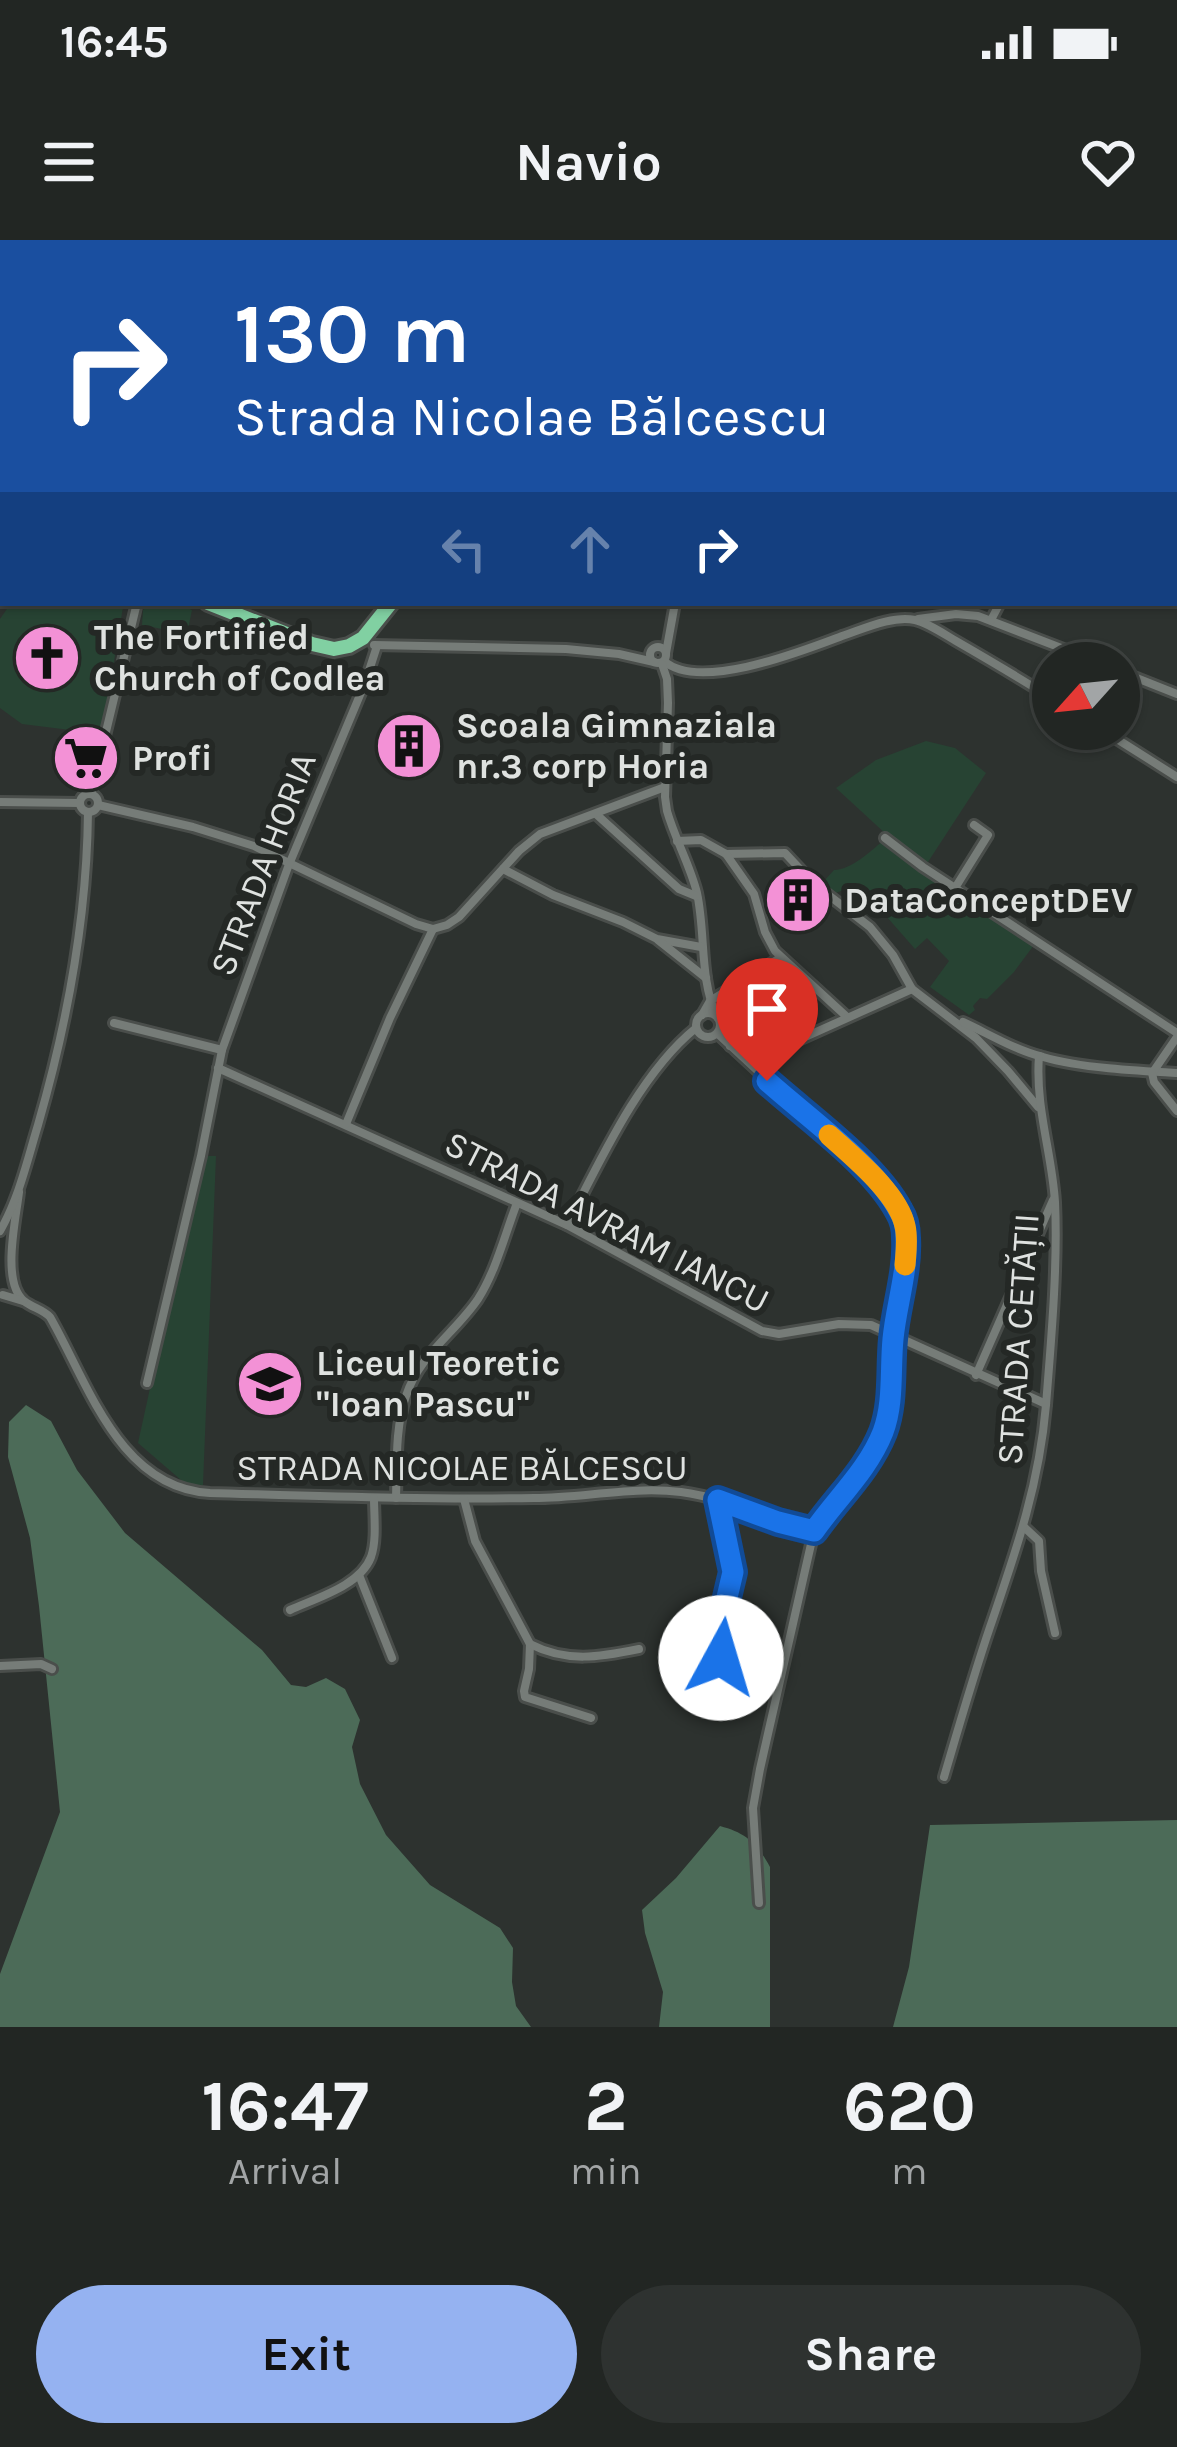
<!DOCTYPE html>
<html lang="en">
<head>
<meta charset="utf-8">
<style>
	:root { --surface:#222623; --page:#2e3230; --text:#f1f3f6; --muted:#a2a5a6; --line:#3f4341; --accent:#95b2f1 }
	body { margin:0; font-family:Karla,sans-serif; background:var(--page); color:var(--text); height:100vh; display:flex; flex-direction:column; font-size:45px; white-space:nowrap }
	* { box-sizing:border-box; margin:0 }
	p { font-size:39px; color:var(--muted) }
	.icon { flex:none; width:66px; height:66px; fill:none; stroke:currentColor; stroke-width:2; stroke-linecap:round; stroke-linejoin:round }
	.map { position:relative; height:1787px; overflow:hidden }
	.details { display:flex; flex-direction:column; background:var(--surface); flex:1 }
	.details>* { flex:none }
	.banner { position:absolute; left:0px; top:0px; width:1179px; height:366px; box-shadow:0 3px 9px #0004,0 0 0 3px var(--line); background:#1a4fa0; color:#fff; overflow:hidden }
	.needle { width:78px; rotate:243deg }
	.fabs { position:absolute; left:1032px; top:402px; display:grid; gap:24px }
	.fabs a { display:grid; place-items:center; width:108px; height:108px; border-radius:50%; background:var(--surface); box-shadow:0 3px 9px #0004,0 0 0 3px var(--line); font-size:60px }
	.pin { position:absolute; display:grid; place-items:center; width:102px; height:102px; color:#fff; margin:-123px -51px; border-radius:50% 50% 50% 0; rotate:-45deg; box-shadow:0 0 12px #0007 }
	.pin .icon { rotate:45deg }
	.me { position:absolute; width:132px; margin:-66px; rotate:6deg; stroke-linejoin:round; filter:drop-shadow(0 0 9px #0008) }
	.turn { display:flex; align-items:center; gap:42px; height:252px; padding:0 36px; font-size:54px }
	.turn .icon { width:156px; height:156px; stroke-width:2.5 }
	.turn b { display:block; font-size:84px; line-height:102px }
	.lanes { display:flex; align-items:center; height:114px; padding:0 36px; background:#0003; justify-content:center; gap:60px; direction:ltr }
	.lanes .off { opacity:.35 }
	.eta { display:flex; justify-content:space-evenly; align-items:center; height:204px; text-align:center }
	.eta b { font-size:72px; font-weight:700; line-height:84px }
	.action { display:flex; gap:24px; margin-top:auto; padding:24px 36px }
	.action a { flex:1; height:138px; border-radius:72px; background:var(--accent); color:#111; font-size:48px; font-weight:700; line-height:138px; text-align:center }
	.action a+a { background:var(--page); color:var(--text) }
	.status { display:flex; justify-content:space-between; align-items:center; height:84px; padding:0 60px; background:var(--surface); direction:ltr }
	.status svg { height:33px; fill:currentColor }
	header { display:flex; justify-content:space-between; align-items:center; height:156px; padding:0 36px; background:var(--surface); font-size:54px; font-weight:700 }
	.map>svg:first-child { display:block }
	.green { fill:#274333 }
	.forest { fill:#4c6b58 }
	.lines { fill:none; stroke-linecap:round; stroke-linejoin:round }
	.street-casing { stroke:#4a4e4b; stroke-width:14 }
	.highway-casing { stroke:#4a4e4b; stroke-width:20 }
	.street { stroke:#767c78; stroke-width:8 }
	.highway { stroke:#81d0a2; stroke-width:14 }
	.route-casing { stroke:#114b97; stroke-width:30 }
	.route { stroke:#1a73e8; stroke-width:21 }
	.slow { stroke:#f59e0b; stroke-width:21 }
	.labels { text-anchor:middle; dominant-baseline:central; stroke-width:12; stroke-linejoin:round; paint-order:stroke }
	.poi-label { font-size:36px; font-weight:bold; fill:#dfe2e0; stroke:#242825; text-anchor:start }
	.street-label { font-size:36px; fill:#dfe2e0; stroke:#242825 }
</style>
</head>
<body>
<div class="status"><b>16:45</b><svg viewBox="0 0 49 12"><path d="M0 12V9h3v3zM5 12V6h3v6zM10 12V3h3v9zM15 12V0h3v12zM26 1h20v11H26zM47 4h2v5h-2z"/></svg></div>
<header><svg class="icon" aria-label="menu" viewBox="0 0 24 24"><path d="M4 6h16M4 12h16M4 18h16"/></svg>Navio<svg class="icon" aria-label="heart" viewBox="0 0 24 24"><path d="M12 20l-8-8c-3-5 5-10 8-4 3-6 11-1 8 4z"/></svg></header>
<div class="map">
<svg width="1177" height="1787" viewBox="0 0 1177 1787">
	<rect width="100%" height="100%" fill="#2d322f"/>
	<!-- green -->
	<g class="green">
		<path d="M11,363H120L123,367L102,494L22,484L0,468V379Z"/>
		<path d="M154,363H174L192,370L187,394L142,385L143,370Z"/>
		<path d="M926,501L955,508L986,533L926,625L887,595L836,548L876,520Z"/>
		<path d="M883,601L922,631L1034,705L1014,732L987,759L980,758L973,766L975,770L969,775L930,747L949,721L927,698L915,709L858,644L836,653L823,642L834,630C853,629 869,612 883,601Z"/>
		<path d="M201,916H216L203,1245L188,1246L138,1203Z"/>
	</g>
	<!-- forest -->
	<g class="forest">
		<path d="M26,1165L51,1181L77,1230L125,1293L262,1410L291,1445L306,1447L326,1438L345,1449L360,1480L352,1507L360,1544L386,1595L430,1645L500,1688L513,1708L512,1742L516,1766L531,1787H0V1734L60,1572L39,1366L30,1298L8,1217L9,1182Z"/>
		<path d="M1177,1580V1787H893L909,1727L930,1585Z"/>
		<path d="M720,1586C746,1593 757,1603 770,1627V1787H659L663,1752L645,1693L642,1670L676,1638Z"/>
	</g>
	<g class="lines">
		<defs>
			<g id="street">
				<path d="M1005,0L1014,3"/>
				<path d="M254,3V0"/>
				<path d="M768,3V0"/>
				<path d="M1053,3V0"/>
				<path d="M0,36H3"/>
				<path d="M0,54H3"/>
				<path d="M1176,64H1177"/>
				<path d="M918,379L956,374L978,376L1100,423"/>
				<path d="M991,380L1000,363"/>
				<path d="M374,405L566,409L619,414L654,422"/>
				<circle cx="658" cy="415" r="8"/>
				<path d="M666,413L675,363"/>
				<path d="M664,421C699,452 802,411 842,396C863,389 893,375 915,380C928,383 944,394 956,401C989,420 1021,439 1053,459"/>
				<path d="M662,424L667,439L668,463L665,557L667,571C675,599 690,625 697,653C706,695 699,738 717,777"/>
				<path d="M1119,431L1177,454"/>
				<path d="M1101,489L1177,537"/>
				<circle cx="89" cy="563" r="9"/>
				<path d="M91,554L136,367"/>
				<path d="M0,562L80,563"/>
				<path d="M98,565L193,587L254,606L416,684L433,689"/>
				<path d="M596,574L679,649L696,656"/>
				<path d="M885,598L923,627L1177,793"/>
				<path d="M677,601L701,600L726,614L785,613L814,644L870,687L893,715L912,749L976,798L1008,831L1038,867"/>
				<path d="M726,614L754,654L765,692L775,711L847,777"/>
				<path d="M503,629L553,655L623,682L657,699L701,707"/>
				<path d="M955,648L988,595L974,585"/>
				<path d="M658,700L706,738"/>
				<circle cx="708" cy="785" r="12"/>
				<path d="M702,775L710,761L780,718"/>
				<path d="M963,782C989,794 1015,810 1043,817C1080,828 1139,831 1177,833"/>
				<path d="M114,783L222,810"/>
				<path d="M717,793L873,938L899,969L907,999L884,1189L874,1211L856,1238L814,1291L760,1529L753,1568L759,1663"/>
				<path d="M730,806L752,811L776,810L912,749"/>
				<path d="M218,828L567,985L762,1091L779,1094L839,1084L871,1085L1046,1164"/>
				<path d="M1153,832L1177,797"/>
				<path d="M1152,833L1154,842L1177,871"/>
				<path d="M346,884L390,778L433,689L447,685L459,677L519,611L540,594L665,547"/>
				<path d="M19,952C16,979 1,1042 24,1061C33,1068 42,1069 50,1077C88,1143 119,1248 210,1253C318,1256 425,1260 534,1258C583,1258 632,1246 681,1252C727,1258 770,1280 814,1291"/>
				<path d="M567,985C600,921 640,833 696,788"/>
				<path d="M0,991C19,958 27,921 38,885C67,784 87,678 88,572"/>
				<path d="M3,1055L23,1061"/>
				<path d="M976,1135L1053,960"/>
				<path d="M147,1143L201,916L222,810L288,627L365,443L377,406"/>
				<path d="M396,1258C397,1225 395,1187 406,1156C419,1115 455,1093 478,1059C496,1031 505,994 517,963"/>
				<path d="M464,1259L475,1301L530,1404L529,1429L524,1451L525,1457L591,1478"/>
				<path d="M718,1260L733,1332L720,1387V1410L724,1433"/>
				<path d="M1024,1287L1039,1301L1041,1331L1055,1393"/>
				<path d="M359,1335L392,1418"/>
				<path d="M290,1370C316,1358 360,1346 371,1317C377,1300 374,1276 374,1258"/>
				<path d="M530,1404C567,1423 600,1417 639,1409"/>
				<path d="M0,1426L41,1424L52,1429"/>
				<path d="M944,1537C959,1486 973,1437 990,1387C1016,1311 1039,1246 1046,1165C1051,1102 1058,1025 1055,962C1052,913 1035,867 1039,816"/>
			</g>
			<g id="highway">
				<path d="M621,3L623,0"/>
				<path d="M0,318H3"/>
				<path d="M208,363L312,404L334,409L349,406L363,398L391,363"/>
			</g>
		</defs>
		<!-- street casing -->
		<use href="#street" class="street-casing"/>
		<!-- highway casing -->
		<use href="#highway" class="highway-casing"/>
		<!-- street -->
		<use href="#street" class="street"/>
		<!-- highway -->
		<use href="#highway" class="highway"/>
	</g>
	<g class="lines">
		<defs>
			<path id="route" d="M721,1418L720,1387L733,1332L718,1260L778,1282L814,1291C837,1258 868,1230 883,1192C894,1163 890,1130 893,1099C896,1066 908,1032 906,998C906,988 904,979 899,971C874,924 807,877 767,841"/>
		</defs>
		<!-- route casing -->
		<use href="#route" class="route-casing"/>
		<!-- route -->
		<use href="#route" class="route"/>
		<!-- slow -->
		<path class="slow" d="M829,895C853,917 898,953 905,986C908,999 906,1012 905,1025"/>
	</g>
	<!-- icons -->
	<defs>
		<symbol id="church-disc" viewBox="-11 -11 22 22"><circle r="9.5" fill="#f391d6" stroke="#242825"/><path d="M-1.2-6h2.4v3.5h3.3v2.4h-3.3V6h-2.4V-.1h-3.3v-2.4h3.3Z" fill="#111"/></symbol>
		<symbol id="building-disc" viewBox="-11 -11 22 22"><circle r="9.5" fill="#f391d6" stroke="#242825"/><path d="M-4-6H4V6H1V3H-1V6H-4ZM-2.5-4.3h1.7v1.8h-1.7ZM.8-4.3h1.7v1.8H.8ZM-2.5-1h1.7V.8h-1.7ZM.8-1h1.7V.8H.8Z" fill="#111"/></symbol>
		<symbol id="supermarket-disc" viewBox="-11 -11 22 22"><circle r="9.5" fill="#f391d6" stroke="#242825"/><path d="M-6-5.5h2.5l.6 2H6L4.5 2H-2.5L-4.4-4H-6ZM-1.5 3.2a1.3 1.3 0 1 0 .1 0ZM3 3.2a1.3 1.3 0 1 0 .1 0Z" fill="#111"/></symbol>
		<symbol id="school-disc" viewBox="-11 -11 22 22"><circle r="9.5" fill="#f391d6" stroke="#242825"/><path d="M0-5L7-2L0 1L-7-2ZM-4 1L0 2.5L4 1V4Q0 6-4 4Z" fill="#111"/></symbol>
	</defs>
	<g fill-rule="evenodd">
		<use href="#church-disc" x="9" y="380" width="76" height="76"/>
		<use href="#building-disc" x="371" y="468" width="76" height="76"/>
		<use href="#supermarket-disc" x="48" y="480" width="76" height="76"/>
		<use href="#building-disc" x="760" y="622" width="76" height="76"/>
		<use href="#school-disc" x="232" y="1106" width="76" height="76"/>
	</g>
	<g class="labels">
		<!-- poi labels -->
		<g class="poi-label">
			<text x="94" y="397">The Fortified<tspan x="94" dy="41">Church of Codlea</tspan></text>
			<text x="456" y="485">Scoala Gimnaziala<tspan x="456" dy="41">nr.3 corp Horia</tspan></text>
			<text x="132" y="518">Profi</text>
			<text x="844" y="660">DataConceptDEV</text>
			<text x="316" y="1123">Liceul Teoretic<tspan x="316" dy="41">"Ioan Pascu"</tspan></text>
		</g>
		<!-- street labels -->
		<g class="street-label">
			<text transform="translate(263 624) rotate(-69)">STRADA HORIA</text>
			<text transform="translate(607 982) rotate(27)">STRADA AVRAM IANCU</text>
			<text transform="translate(1018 1099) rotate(-86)">STRADA CETĂȚII</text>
			<text x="462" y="1228">STRADA NICOLAE BĂLCESCU</text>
		</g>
	</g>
</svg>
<div class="fabs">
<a><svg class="needle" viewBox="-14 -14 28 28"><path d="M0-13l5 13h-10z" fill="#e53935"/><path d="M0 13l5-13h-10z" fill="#a2a5a6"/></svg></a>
</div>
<div class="pin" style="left:767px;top:841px;background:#d93025"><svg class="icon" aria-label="arrive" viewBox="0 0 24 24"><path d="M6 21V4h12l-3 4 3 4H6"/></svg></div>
<svg class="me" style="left:721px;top:1418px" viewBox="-20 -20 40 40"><circle r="19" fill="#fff"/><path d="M0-13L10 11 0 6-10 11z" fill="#1a73e8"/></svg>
<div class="banner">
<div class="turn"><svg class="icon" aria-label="right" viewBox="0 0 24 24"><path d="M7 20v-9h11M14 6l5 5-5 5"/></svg><div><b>130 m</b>Strada Nicolae Bălcescu</div></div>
<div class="lanes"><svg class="icon off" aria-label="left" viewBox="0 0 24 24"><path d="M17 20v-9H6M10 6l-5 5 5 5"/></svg><svg class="icon off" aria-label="ahead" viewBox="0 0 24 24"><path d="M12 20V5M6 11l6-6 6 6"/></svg><svg class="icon" aria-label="right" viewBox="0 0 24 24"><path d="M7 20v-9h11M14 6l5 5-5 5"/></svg></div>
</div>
</div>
<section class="details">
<div class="eta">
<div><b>16:47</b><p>Arrival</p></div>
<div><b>2</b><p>min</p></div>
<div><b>620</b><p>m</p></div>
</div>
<div class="action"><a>Exit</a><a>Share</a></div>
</section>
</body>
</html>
